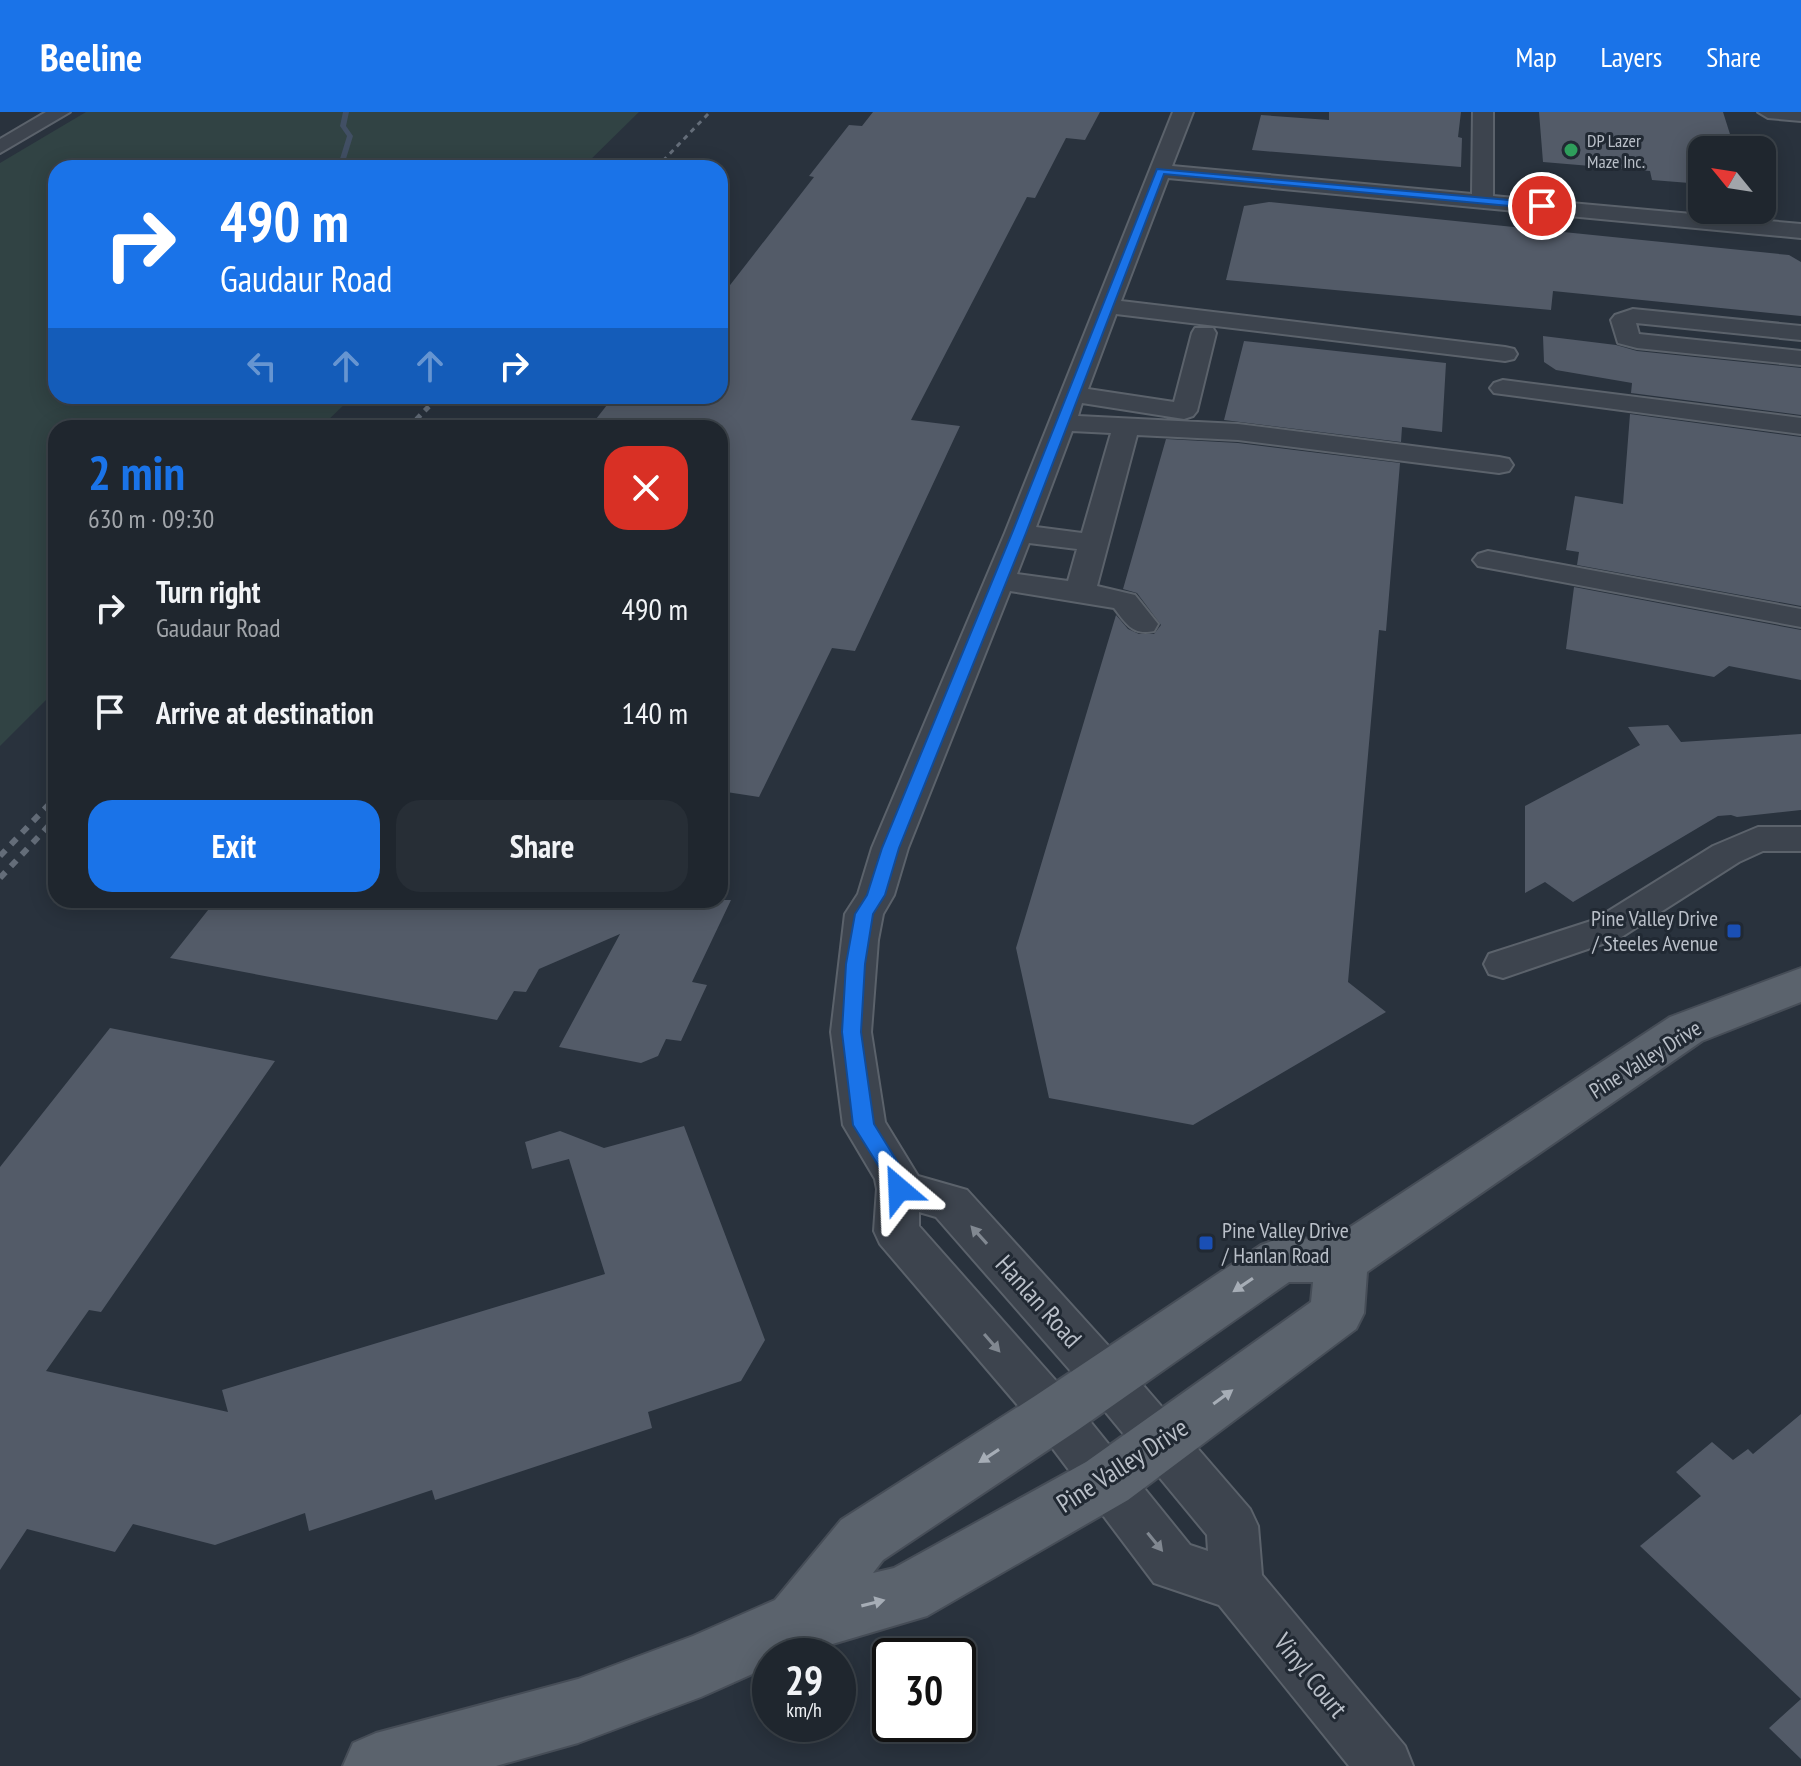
<!DOCTYPE html>
<html lang="en">
<head>
<meta charset="utf-8">
<style>
	:root { --surface:#1f262e; --page:#272e36; --text:#f1f3f6; --muted:#a1a5aa; --line:#3c434a; --accent:#1a73e8 }
	body { margin:0; font-family:"PT Sans Narrow",sans-serif; background:var(--page); color:var(--text); height:100vh; display:flex; flex-direction:column; font-size:30px; white-space:nowrap }
	* { box-sizing:border-box; margin:0 }
	p { font-size:26px; color:var(--muted) }
	.icon { flex:none; width:44px; height:44px; fill:none; stroke:currentColor; stroke-width:2; stroke-linecap:round; stroke-linejoin:round }
	.map { position:relative; flex:1; overflow:hidden }
	.side { position:absolute; left:48px; top:308px; width:680px; height:488px; display:flex; flex-direction:column; background:var(--surface); border-radius:24px; box-shadow:0 4px 20px #0003,0 0 0 2px var(--line) }
	.side>* { flex:none }
	.top-card { position:absolute; left:48px; top:48px; width:680px; height:244px; border-radius:24px; box-shadow:0 4px 20px #0003,0 0 0 2px var(--line); background:#1a73e8; color:#fff; overflow:hidden }
	.needle { width:52px; rotate:300deg }
	.buttons { position:absolute; left:1688px; top:24px; display:grid; gap:16px }
	.buttons a { display:grid; place-items:center; width:88px; height:88px; border-radius:16px; background:var(--surface); box-shadow:0 4px 20px #0003,0 0 0 2px var(--line); font-size:40px }
	.speed { position:absolute; left:752px; top:1526px; display:flex; gap:16px; font-size:40px; font-weight:700; text-align:center }
	.speed>* { display:grid; place-content:center; width:104px; height:104px; border-radius:50%; background:var(--surface); box-shadow:0 4px 20px #0003,0 0 0 2px var(--line); line-height:1 }
	.speed small { font-size:20px; font-weight:400 }
	.speed .limit { border:4px solid #111; border-radius:12px; background:#fff; color:#111 }
	.pin { position:absolute; display:grid; place-items:center; width:68px; height:68px; color:#fff; margin:-34px; border:4px solid #fff; border-radius:50%; box-shadow:0 2px 8px #0007 }
	.me { position:absolute; width:88px; margin:-44px; rotate:334deg; stroke-linejoin:round; filter:drop-shadow(0 0 6px #0008) }
	.turn { display:flex; align-items:center; gap:28px; height:168px; padding:0 40px; font-size:36px }
	.turn .icon { width:104px; height:104px; stroke-width:2.5 }
	.turn b { display:block; font-size:56px; line-height:68px }
	.lanes { display:flex; align-items:center; height:76px; padding:0 40px; background:#0003; justify-content:center; gap:40px; direction:ltr }
	.lanes .off { opacity:.35 }
	.round { display:grid; place-items:center; flex:none; width:84px; height:84px; border-radius:24px; background:var(--page) }
	.overview { display:flex; align-items:center; justify-content:space-between; height:136px; padding:0 40px }
	h1 { font-size:48px; font-weight:700; line-height:60px; color:var(--accent) }
	.action { display:flex; gap:16px; margin-top:auto; padding:16px 40px }
	.action a { flex:1; height:92px; border-radius:24px; background:var(--accent); color:#fff; font-size:32px; font-weight:700; line-height:92px; text-align:center }
	.action a+a { background:var(--page); color:var(--text) }
	ul { padding:0; list-style:none }
	li { display:flex; align-items:center; gap:24px; height:104px; padding:0 40px }
	li div { flex:1 }
	li b { display:block; font-size:30px }
	li em { font-style:normal }
	header { display:flex; align-items:center; gap:48px; box-sizing:border-box; height:112px; padding:0 40px; background:var(--accent); color:#fff }
	header strong { font-size:38px }
	nav { display:flex; gap:44px; margin-inline-start:auto; font-size:28px }
	.map>svg:first-child { display:block }
	.green { fill:#314344 }
	.lines { fill:none; stroke-linecap:round; stroke-linejoin:round }
	.stream { fill:#414f64; fill-rule:evenodd }
	.building { fill:#535b68 }
	.minor-casing { stroke:#5b626b; stroke-width:4 }
	.major-casing { stroke:#464d57; stroke-width:4 }
	.minor { fill:#3d444e; fill-rule:evenodd }
	.major { fill:#5b636d; fill-rule:evenodd }
	.rail-far2 { stroke:#646d79; stroke-width:3; stroke-dasharray:5 5; stroke-linecap:butt }
	.rail-far1 { stroke:#646d79; stroke-width:5; stroke-dasharray:6 6; stroke-linecap:butt }
	.rail { stroke:#646d79; stroke-width:6; stroke-dasharray:8 8; stroke-linecap:butt }
	.oneway { fill:#818891 }
	.oneway2 { fill:#a6adb6 }
	.route { fill:#1a73e8; stroke:#114b97; stroke-width:2 }
	.leisure-dot { fill:#2e9e5b; stroke:#212933; stroke-width:3 }
	.transit-dot { fill:#1a4fb4; stroke:#212933; stroke-width:3 }
	.labels { text-anchor:middle; dominant-baseline:central; stroke-width:6; stroke-linejoin:round; paint-order:stroke }
	.far-poi-label { font-size:18px; fill:#b9bfc8; stroke:#212933; text-anchor:start }
	.poi-label { font-size:22px; fill:#b9bfc8; stroke:#212933; text-anchor:end }
	.street-label { font-size:22px; fill:#b9bfc8; stroke:#212933 }
	.near-street-label { font-size:26px; fill:#b9bfc8; stroke:#212933 }
</style>
</head>
<body>
<header>
<strong>Beeline</strong>
<nav><a>Map</a><a>Layers</a><a>Share</a></nav>
</header>
<div class="map">
<svg width="1801" height="1654" viewBox="0 0 1801 1654">
	<rect width="100%" height="100%" fill="#29323d"/>
	<!-- green -->
	<path class="green" d="M86,0H639L582,56H56V284H353L320,316H56V578L0,634V51Z"/>
	<g class="lines">
		<!-- stream -->
		<path class="stream" d="M343,0H349L346,14L353,24L345,50L348,56H342L339,50L347,24L340,14Z"/>
	</g>
	<!-- building -->
	<g class="building">
		<path d="M873,0H1100L1085,28L1066,26L1035,86L1027,85L911,308L960,314L855,539L832,536L759,685L720,679V316H589L614,284H720V186L814,65L809,64L849,13L862,14Z"/>
		<path d="M1329,0H1461L1458,25L1462,26L1461,55L1252,38L1261,3L1329,8Z"/>
		<path d="M1539,0H1723L1735,38H1702V72L1652,68L1650,59L1543,50Z"/>
		<path d="M1269,90L1789,143L1801,150V204L1553,179L1551,198L1226,168L1244,94Z"/>
		<path d="M1543,224L1616,233L1637,239L1801,256V303L1631,281L1632,271L1556,258L1544,250Z"/>
		<path d="M1244,229L1446,251L1442,320L1402,315L1401,330L1224,308Z"/>
		<path d="M1630,302L1801,325V494L1577,453L1579,440L1566,438L1575,384L1623,392Z"/>
		<path d="M1166,327L1238,331L1400,351L1386,519L1379,518L1348,870L1386,900L1193,1013L1049,986L1016,836L1116,503L1128,517L1139,522H1154L1161,513L1137,481L1123,477Z"/>
		<path d="M1574,475L1801,518V568L1729,554L1714,565L1566,537Z"/>
		<path d="M1668,613L1681,630L1801,622V698L1737,705L1731,703L1718,704L1573,790L1545,770L1525,781V694L1640,633L1628,615Z"/>
		<path d="M216,788H731L692,870L707,873L681,929L666,927L658,944L641,951L559,935L620,822L539,857L526,880L514,879L497,908L170,846Z"/>
		<path d="M110,916L275,949L101,1200L89,1198L46,1259L228,1300L222,1278L605,1162L569,1047L532,1057L525,1030L560,1019L604,1036L684,1014L765,1228L741,1269L648,1300L652,1316L435,1388L432,1378L309,1419L305,1401L215,1433L133,1412L115,1440L27,1417L0,1458V1055Z"/>
		<path d="M1801,1302V1647L1769,1616L1801,1587L1640,1434L1701,1384L1676,1360L1712,1330L1733,1348L1748,1337L1753,1342Z"/>
	</g>
	<g class="lines">
		<defs>
			<g id="minor">
				<path d="M46,0H70L0,41V27Z"/>
				<path d="M1173,0H1193L1172,54L1472,82L1473,0H1493V84L1801,112V126L1168,66L1121,189L1505,235L1514,237L1517,242L1514,247L1505,249L1116,202L1088,277L1174,290L1192,221L1195,216H1213L1216,221L1197,299L1193,304L1184,307L1082,291L1078,304L1238,312L1499,345L1509,347L1513,353L1509,359L1499,361L1238,328L1137,323L1097,474L1135,483L1158,512L1154,519C1132,524 1126,511 1114,496L1010,479L908,736L894,783L883,802L878,828L871,920L885,1010L918,1064L967,1078L1123,1250L1250,1397L1258,1414L1262,1463L1405,1634L1413,1654H1349L1219,1493L1154,1471L1038,1317L880,1132L874,1119L877,1077L875,1067L843,1013L831,920L845,802L858,782L872,736L1005,421ZM1072,319L1111,321L1082,421L1036,415ZM1029,431L1077,437L1068,469L1017,462ZM919,1100L936,1105L1089,1280L1207,1423L1208,1439L1190,1433L1072,1287L919,1114Z"/>
				<path d="M1758,0H1801V9L1768,6Z"/>
				<path d="M1633,197L1801,214V228L1636,211L1639,222L1801,239V253L1637,236L1618,231L1611,208L1615,203Z"/>
				<path d="M1503,268L1801,306V322L1494,281L1490,276L1494,271Z"/>
				<path d="M1488,439L1801,497V515L1478,454L1473,448L1478,442Z"/>
				<path d="M1758,715H1801V739H1763L1739,750L1620,826L1503,866L1489,862L1484,852L1489,842L1594,808L1713,734Z"/>
			</g>
			<path id="major" d="M1801,856V890L1702,929L1367,1160L1364,1201L1356,1217L1128,1388L927,1504L792,1544H770V1554L701,1585L578,1631L496,1654H343L353,1631L376,1621L578,1567L693,1524L775,1488L841,1408L1035,1284L1261,1133L1280,1126L1332,1127L1670,905ZM1289,1170H1313L1311,1190L1086,1350L894,1456L873,1461L883,1448L1075,1320Z"/>
		</defs>
		<!-- minor casing -->
		<use href="#minor" class="minor-casing"/>
		<!-- major casing -->
		<use href="#major" class="major-casing"/>
		<!-- minor -->
		<use href="#minor" class="minor"/>
		<!-- major -->
		<use href="#major" class="major"/>
		<!-- rail-far2 -->
		<path class="rail-far2" d="M656,56L710,0"/>
		<!-- rail-far1 -->
		<path class="rail-far1" d="M408,316L439,284"/>
		<!-- rail -->
		<g class="rail">
			<path d="M0,744L56,685"/>
			<path d="M0,766L56,706"/>
		</g>
	</g>
	<!-- one-way arrows -->
	<defs><path id="oneway-solid" d="M-6-.8H1V-3.2L6.5 0L1 3.2V.8H-6Z" transform="scale(2)"/></defs>
	<g class="oneway">
		<use href="#oneway-solid" transform="translate(979 1123) rotate(-132)"/>
		<use href="#oneway-solid" transform="translate(992 1231) rotate(49)"/>
		<use href="#oneway-solid" transform="translate(1155 1430) rotate(51)"/>
	</g>
	<g class="oneway2">
		<use href="#oneway-solid" transform="translate(1243 1173) rotate(146)"/>
		<use href="#oneway-solid" transform="translate(1223 1285) rotate(-36)"/>
		<use href="#oneway-solid" transform="translate(989 1344) rotate(147)"/>
		<use href="#oneway-solid" transform="translate(873 1491) rotate(-14)"/>
	</g>
	<!-- route -->
	<path class="route" d="M1157,57L1542,91L1547,94L1542,97L1164,62L1026,421L899,736L885,783L873,802L865,852L861,920L874,1012L903,1059L910,1077L907,1083L899,1085L892,1083L886,1066L853,1013L842,920L846,852L855,802L867,783L882,736L1012,421Z"/>
	<!-- markers -->
	<circle class="leisure-dot" cx="1571" cy="38" r="8"/>
	<g class="transit-dot">
		<rect x="1726" y="811" width="16" height="16" rx="4"/>
		<rect x="1198" y="1123" width="16" height="16" rx="4"/>
	</g>
	<g class="labels">
		<!-- far-poi labels -->
		<g class="far-poi-label">
			<text x="1587" y="28">DP Lazer<tspan x="1587" dy="21">Maze Inc.</tspan></text>
		</g>
		<!-- poi labels -->
		<g class="poi-label">
			<text x="1718" y="806">Pine Valley Drive<tspan x="1718" dy="25">/ Steeles Avenue</tspan></text>
			<text x="1222" y="1118" text-anchor="start">Pine Valley Drive<tspan x="1222" dy="25">/ Hanlan Road</tspan></text>
		</g>
		<!-- street labels -->
		<g class="street-label">
			<text transform="translate(1645 947) rotate(-32)">Pine Valley Drive</text>
		</g>
		<!-- near-street labels -->
		<g class="near-street-label">
			<text transform="translate(1039 1189) rotate(48)">Hanlan Road</text>
			<text transform="translate(1122 1353) rotate(-33)">Pine Valley Drive</text>
			<text transform="translate(1311 1563) rotate(51)">Vinyl Court</text>
		</g>
	</g>
</svg>
<div class="buttons">
<a><svg class="needle" viewBox="-14 -14 28 28"><path d="M0-13l5 13h-10z" fill="#e53935"/><path d="M0 13l5-13h-10z" fill="#a1a5aa"/></svg></a>
</div>
<div class="speed"><div>29<small>km/h</small></div><div class="limit">30</div></div>
<div class="pin" style="left:1542px;top:94px;background:#d93025"><svg class="icon" aria-label="arrive" viewBox="0 0 24 24"><path d="M6 21V4h12l-3 4 3 4H6"/></svg></div>
<svg class="me" style="left:899px;top:1077px" viewBox="-20 -20 40 40"><path d="M0-17L14 15 0 8-14 15z" fill="#1a73e8" stroke="#fff" stroke-width="4"/></svg>
<div class="top-card">
<div class="turn"><svg class="icon" aria-label="right" viewBox="0 0 24 24"><path d="M7 20v-9h11M14 6l5 5-5 5"/></svg><div><b>490 m</b>Gaudaur Road</div></div>
<div class="lanes"><svg class="icon off" aria-label="left" viewBox="0 0 24 24"><path d="M17 20v-9H6M10 6l-5 5 5 5"/></svg><svg class="icon off" aria-label="ahead" viewBox="0 0 24 24"><path d="M12 20V5M6 11l6-6 6 6"/></svg><svg class="icon off" aria-label="ahead" viewBox="0 0 24 24"><path d="M12 20V5M6 11l6-6 6 6"/></svg><svg class="icon" aria-label="right" viewBox="0 0 24 24"><path d="M7 20v-9h11M14 6l5 5-5 5"/></svg></div>
</div>
<section class="side">
<div class="overview"><div><h1>2 min</h1><p>630 m · 09:30</p></div><a class="round" style="background:#d93025;color:#fff"><svg class="icon" aria-label="close" viewBox="0 0 24 24"><path d="M6 6l12 12M18 6L6 18"/></svg></a></div>
<ul>
<li><svg class="icon" aria-label="right" viewBox="0 0 24 24"><path d="M7 20v-9h11M14 6l5 5-5 5"/></svg><div><b>Turn right</b><p>Gaudaur Road</p></div><em>490 m</em></li>
<li><svg class="icon" aria-label="arrive" viewBox="0 0 24 24"><path d="M6 21V4h12l-3 4 3 4H6"/></svg><div><b>Arrive at destination</b></div><em>140 m</em></li>
</ul>
<div class="action"><a>Exit</a><a>Share</a></div>
</section>
</div>
</body>
</html>
